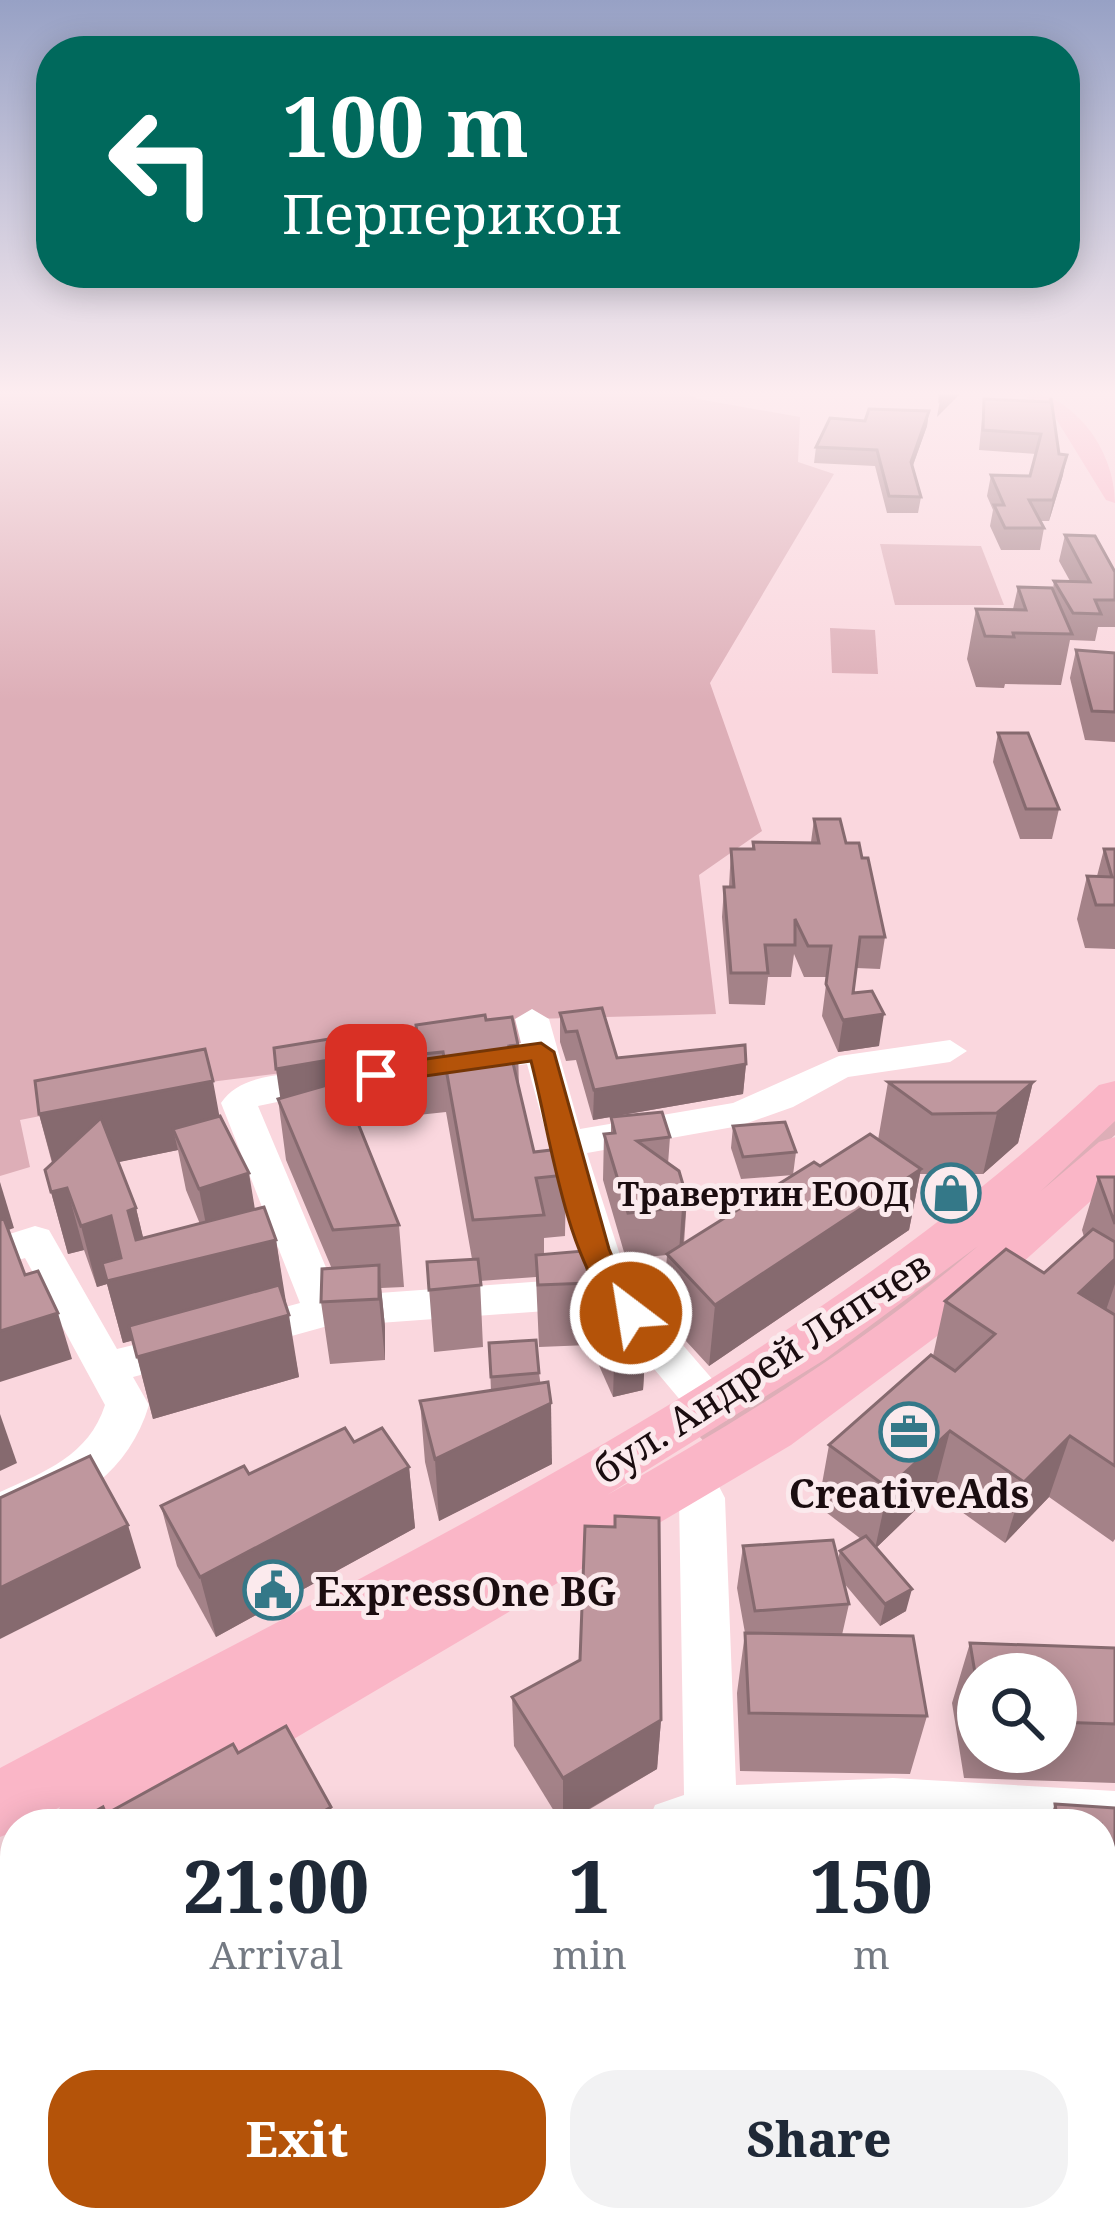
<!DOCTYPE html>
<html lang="en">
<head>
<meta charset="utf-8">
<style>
	:root { --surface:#fff; --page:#f2f2f3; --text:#1f2937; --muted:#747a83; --accent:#b45309 }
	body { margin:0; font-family:"Noto Serif",serif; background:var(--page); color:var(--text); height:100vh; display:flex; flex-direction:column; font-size:45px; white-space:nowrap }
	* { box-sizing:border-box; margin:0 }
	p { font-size:39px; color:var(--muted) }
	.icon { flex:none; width:66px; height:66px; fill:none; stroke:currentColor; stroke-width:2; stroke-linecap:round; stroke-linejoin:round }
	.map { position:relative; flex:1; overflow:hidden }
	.side { position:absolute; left:0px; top:1809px; width:1116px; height:423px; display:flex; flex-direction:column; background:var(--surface); border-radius:48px 48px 0 0; box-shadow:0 6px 30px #0003 }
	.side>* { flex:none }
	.top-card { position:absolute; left:36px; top:36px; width:1044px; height:252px; border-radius:48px; box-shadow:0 6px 30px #0003; background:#00695c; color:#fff; overflow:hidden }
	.controls { position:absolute; left:957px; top:1653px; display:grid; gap:24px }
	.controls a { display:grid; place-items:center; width:120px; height:120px; border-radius:50%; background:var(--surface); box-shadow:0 6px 30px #0003; font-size:60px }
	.pin { position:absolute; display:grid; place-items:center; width:102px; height:102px; color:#fff; margin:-51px; border-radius:24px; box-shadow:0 6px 18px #0006 }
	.me { position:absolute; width:132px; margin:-66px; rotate:329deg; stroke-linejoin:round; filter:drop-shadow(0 0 9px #0008) }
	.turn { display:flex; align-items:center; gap:42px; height:252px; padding:0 48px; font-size:54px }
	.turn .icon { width:156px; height:156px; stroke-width:2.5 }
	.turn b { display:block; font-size:84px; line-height:102px }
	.eta { display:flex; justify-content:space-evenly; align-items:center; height:204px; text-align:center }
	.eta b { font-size:72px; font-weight:800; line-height:84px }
	.button { display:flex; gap:24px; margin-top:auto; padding:24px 48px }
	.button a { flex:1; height:138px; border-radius:48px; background:var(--accent); color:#fff; font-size:48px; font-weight:800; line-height:138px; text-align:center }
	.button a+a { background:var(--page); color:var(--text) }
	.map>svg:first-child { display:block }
	.green { fill:#ddaeb7 }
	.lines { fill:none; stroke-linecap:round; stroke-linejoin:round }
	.minor { fill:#fff; fill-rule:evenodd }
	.major { fill:#fab6c7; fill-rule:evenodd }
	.wall { fill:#a48288; fill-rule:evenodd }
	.shaded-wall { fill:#866a6f }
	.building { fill:#bf979e; stroke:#866a6f; stroke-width:3 }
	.route { fill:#b45309; stroke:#753606; stroke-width:3 }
	.labels { text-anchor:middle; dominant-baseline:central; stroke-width:10; stroke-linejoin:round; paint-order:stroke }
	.poi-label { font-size:33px; font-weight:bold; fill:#1b0d10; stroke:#fbeaed; text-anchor:end }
	.near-street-label { font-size:39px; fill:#1b0d10; stroke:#fbeaed }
	.near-poi-label { font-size:39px; font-weight:bold; fill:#1b0d10; stroke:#fbeaed }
</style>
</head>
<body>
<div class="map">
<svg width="1115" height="2230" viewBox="0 0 1115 2230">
	<rect width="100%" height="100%" fill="#fad7de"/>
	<!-- green -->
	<g class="green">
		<path d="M0,390H680L698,399L800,417L798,462L834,474L710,683L762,831L699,875L716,1014L533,1019L539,1041L218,1081L20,1120L30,1167L0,1176Z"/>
		<path d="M880,544L981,546L1004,605H895Z"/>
		<path d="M830,628L875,630L878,674L832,673Z"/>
		<path d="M1115,1116V1135L1004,1236L709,1447L698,1435Z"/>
	</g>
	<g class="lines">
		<!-- minor -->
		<g class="minor">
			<path d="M532,1009L549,1019L580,1129L733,1103L839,1056L950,1040L967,1051L950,1062L848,1077L793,1107L739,1126L587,1153L629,1283L727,1396L734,1408L727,1420L712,1425L697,1420L602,1307L324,1327L241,1350L226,1345L220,1334L226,1323L300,1303L221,1103C241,1072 289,1075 323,1071L341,1082L335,1090L258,1106L338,1296L586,1278L527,1064L473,1072L456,1061L461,1053L521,1043L515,1019Z"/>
			<path d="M35,1226L49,1230L117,1349L182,1333L197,1338L203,1349L197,1360L133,1377L149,1405C127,1478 68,1509 0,1532V1492C45,1472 89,1455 105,1405L25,1258L0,1266V1237Z"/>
			<path d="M692,1459L708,1465L725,1498L736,1785L893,1778L1115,1791V1843H1101V1824H647L655,1805L684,1795L679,1498L669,1478L676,1465Z"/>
			<path d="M863,2217H932L937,2230H868Z"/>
		</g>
		<!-- major -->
		<g class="major">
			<path d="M1016,390C1072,390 1115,449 1115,503L1106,500L1055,417Z"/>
			<path d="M1115,1081V1121L1041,1191L1099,1142L1115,1137V1179L960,1319L791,1445L150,1824H52L60,1807L29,1824H15V1831L0,1837V1768C378,1565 784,1381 1099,1085ZM978,1246C864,1344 738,1422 607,1495L824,1360Z"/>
		</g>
	</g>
	<!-- wall -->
	<g class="wall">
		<path d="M984,399L1050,402L1063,475L1049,521H1040L1044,528L1040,550H1001L990,526L993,510L987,496L991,475L1030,476L1036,454L979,450Z"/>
		<path d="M929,411L927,426L912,468L921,497L918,513H887L875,466L814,463L816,447L865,421Z"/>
		<path d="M1065,535L1115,572V627H1098L1095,641L1070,640L1061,685L1005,684L1004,688L976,687L967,659L976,609H1013L1018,587L1053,589L1054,581H1070L1059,561Z"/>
		<path d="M1076,650L1115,653V742L1085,740L1070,678Z"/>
		<path d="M998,733L1059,809L1052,839H1020L993,762Z"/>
		<path d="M814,819L846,843L885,937L880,969L856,968L853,993L879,1046L838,1052L822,1016L827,977H804L794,954L791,977H768L765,1005L729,1004L722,917L724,887H729L731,849H752L753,842H811Z"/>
		<path d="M1104,849H1115V949L1085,948L1077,919L1087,876H1097Z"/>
		<path d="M560,1013L617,1058L746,1064L743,1094L593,1120L576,1060L566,1061L560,1042Z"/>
		<path d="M486,1020L518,1045L519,1091L534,1152L566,1175L565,1236L544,1238V1254L590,1283L589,1345L539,1347L536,1277L480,1281L483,1347L434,1352L427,1262L472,1259L446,1112L418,1115L415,1098L416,1106L355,1117L399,1225L404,1287L381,1288L385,1327V1360L330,1364L321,1302L332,1269L286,1160L278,1099L411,1046Z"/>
		<path d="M888,1082H1033L1018,1143L983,1174H920L909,1230L709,1366L663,1316L667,1255L626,1259L603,1180L604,1134L611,1133V1117L670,1137L668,1164L687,1198L684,1244L820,1166L878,1140Z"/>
		<path d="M39,1114L219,1116L255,1210L276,1240L285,1302L299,1377L153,1419L133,1340L123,1343L107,1284L97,1287L84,1250L68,1254L45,1170L52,1163ZM178,1150L186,1190L200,1224L143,1238L136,1208L118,1162Z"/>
		<path d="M733,1126L796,1152L793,1175L741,1179L731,1148Z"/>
		<path d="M1098,1177H1115V1539L1113,1542L1049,1497L1005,1543L934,1492L876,1548L906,1611L880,1626L843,1582L849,1604L842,1635L927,1716L910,1774L740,1771L737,1693L745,1633L737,1588L743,1546L838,1559L840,1551L861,1539L818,1506L829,1445L933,1356L945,1301L1044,1273L1084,1237L1082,1230Z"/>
		<path d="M598,1328L645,1357L643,1390L613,1397L597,1361Z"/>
		<path d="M489,1343L539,1373L552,1464L439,1521L425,1462L420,1401L491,1391Z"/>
		<path d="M354,1442L409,1467L415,1528L216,1637L177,1566L161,1506L249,1474Z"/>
		<path d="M970,1643L1115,1648V1783L964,1778L952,1703ZM978,1674H1056V1752H978Z"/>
		<path d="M512,1697L661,1720L657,1769L565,1824H562L514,1746Z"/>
		<path d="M1055,1804L1115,1808V2230H959L948,2217H1101V1824H1047Z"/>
		<path d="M690,2217H858L867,2230H698Z"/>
	</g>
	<!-- shaded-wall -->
	<g class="shaded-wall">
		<path d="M950,390H964L937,417L940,400Z"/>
		<path d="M929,411L927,426L908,479L911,462Z"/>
		<path d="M1067,455L1063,475L1049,521L1053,500Z"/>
		<path d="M884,1014L879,1046L838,1052L843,1020Z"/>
		<path d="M411,1046L416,1106L290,1128L282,1110L276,1069Z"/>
		<path d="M746,1064L743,1094L593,1120L594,1090Z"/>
		<path d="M213,1081L224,1141L173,1129L178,1150L56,1175L39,1114Z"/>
		<path d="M1033,1082L1018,1143L983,1174L997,1113Z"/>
		<path d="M921,1169L909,1230L709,1366L715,1305Z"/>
		<path d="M249,1173L259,1234L211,1250L199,1189Z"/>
		<path d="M0,1182L14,1228L0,1233Z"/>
		<path d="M67,1188L84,1250L68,1254L51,1192Z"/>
		<path d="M687,1198L683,1244L679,1253L682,1207Z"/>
		<path d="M136,1208L151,1270L142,1272L128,1211Z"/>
		<path d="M111,1216L126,1277L276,1240L286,1302L123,1343L107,1284L97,1287L81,1226Z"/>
		<path d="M1115,1259V1284L1106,1310L1079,1293Z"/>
		<path d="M379,1265L385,1327V1360L379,1299Z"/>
		<path d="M58,1313L72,1359L0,1382V1331Z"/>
		<path d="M289,1315L299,1377L153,1419L137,1357Z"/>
		<path d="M645,1357L643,1390L613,1397L614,1364Z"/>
		<path d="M551,1403L552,1464L439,1521L435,1459Z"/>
		<path d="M0,1414L17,1463L0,1471Z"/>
		<path d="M950,1431L934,1492L875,1549L888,1488Z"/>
		<path d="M1070,1436L1049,1497L1005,1543L1024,1482Z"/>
		<path d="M409,1467L415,1528L216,1637L200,1577Z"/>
		<path d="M128,1525L141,1568L0,1639V1588Z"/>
		<path d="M912,1589L906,1611L880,1626L885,1604Z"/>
		<path d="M661,1720L657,1769L563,1824V1778Z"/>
		<path d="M331,1807L335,1824H302Z"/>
		<path d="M15,1964V2033L0,2042V1973Z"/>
		<path d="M718,2217H723L721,2230H715Z"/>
	</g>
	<!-- building -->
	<g class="building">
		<path d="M940,390H950L940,400Z"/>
		<path d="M1051,398L1059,454L1067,455L1053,500H1029L1044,528H1005L994,505H1004L991,475L1030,476L1041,434L983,430L984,399L1050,402Z"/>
		<path d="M869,409L929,411L911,462L921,497L889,496L877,450L816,447L830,418L865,421Z"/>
		<path d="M1065,535L1095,536L1115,572V600H1095L1101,614L1073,613L1054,581L1090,582Z"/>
		<path d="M1018,587L1052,588L1072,634L1013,633L1014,637L985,636L976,609L1026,610Z"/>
		<path d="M1076,650L1115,653V712L1092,711Z"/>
		<path d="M998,733H1028L1059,809H1026Z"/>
		<path d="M814,819H840L846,843H859L862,858H868L885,937H860L853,993L872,991L884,1014L843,1020L826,984L831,946H808L795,919V945H765L768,973H731L724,887H734L731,849H754L753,842L819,843Z"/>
		<path d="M1104,849H1115V905H1096L1087,876L1112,877Z"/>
		<path d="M602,1008L617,1058L745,1045L746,1064L594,1090L577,1031L566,1032L560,1013Z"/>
		<path d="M485,1015L486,1020L512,1017L518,1045L509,1046L534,1152L560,1149L566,1175L536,1178L544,1215L473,1220L443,1052L413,1055L410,1034L417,1033L416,1025Z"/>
		<path d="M378,1031L411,1046L276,1069L274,1048Z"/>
		<path d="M205,1049L213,1081L39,1114L35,1081Z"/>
		<path d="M341,1081L399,1225L333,1230L278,1099Z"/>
		<path d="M888,1082H1033L997,1113L932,1114Z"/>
		<path d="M662,1112L670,1137L637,1141L679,1171L687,1198L682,1207L628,1213L604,1134L615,1133L611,1117Z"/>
		<path d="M220,1116L249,1173L199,1189L173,1129Z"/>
		<path d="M101,1118L136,1208L128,1211L136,1240L264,1207L276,1240L107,1281L102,1263L121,1258L111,1216L81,1226L67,1188L51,1192L45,1170Z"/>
		<path d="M785,1122L796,1152L743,1157L733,1126Z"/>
		<path d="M870,1134L921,1169L715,1305L667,1254L814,1162L820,1166Z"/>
		<path d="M1098,1177H1115V1224Z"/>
		<path d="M4,1219L25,1275L38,1271L58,1313L0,1331V1220Z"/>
		<path d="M1093,1229L1115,1242V1259L1079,1293L1115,1315V1466L1070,1436L1024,1482L950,1431L888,1488L829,1445L931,1355L955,1371L995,1334L945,1301L1006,1249L1044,1273Z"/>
		<path d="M583,1251L590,1283L538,1285L536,1255Z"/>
		<path d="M478,1259L481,1285L429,1290L427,1262Z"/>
		<path d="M379,1265V1299L321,1302L322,1269Z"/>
		<path d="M279,1285L289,1315L137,1357L129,1326Z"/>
		<path d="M628,1320L645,1357L614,1364L598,1328Z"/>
		<path d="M536,1340L539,1373L491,1377L489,1343Z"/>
		<path d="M548,1382L551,1403L435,1459L420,1401Z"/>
		<path d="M345,1428L354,1442L382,1428L409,1467L200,1577L161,1506L244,1466L249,1474Z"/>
		<path d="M90,1456L128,1525L0,1588V1498Z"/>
		<path d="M615,1516L659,1518L661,1720L563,1778L512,1697L580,1660L585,1526L615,1527Z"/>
		<path d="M866,1536L912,1589L885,1604L840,1551Z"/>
		<path d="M833,1540L849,1604L755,1611L743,1546Z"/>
		<path d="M745,1633L913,1636L927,1716L749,1713Z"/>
		<path d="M970,1643L1115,1648V1724L1056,1722V1674H978V1691Z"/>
		<path d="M286,1726L331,1807L302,1824H73L103,1807L106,1814L233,1744L238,1753Z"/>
		<path d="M1055,1804L1115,1808V2230H1019L1008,2217H1101V1824H1058Z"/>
		<path d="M15,1857V1964L0,1973V1866Z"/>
		<path d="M41,2217H117L122,2230H21Z"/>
		<path d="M222,2217H484L491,2230H203Z"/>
		<path d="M761,2217H858L867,2230H761L767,2225Z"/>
	</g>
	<!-- sky -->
	<linearGradient id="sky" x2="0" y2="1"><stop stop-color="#97a1c5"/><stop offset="0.56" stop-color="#fdedf0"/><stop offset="1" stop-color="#fdedf0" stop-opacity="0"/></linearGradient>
	<rect width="1115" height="702" fill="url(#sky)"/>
	<!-- route -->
	<path class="route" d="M541,1043L554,1052L609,1249L625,1286L646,1313L642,1322H620C563,1253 553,1146 531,1061L376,1083L363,1075L376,1066Z"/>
	<!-- icons -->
	<defs>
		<symbol id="shop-ring" viewBox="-11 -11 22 22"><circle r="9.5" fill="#fbeaed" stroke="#347888" stroke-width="1.5"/><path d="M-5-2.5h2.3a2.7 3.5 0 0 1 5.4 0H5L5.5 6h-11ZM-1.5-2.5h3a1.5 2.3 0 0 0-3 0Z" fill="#347888"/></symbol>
		<symbol id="office-ring" viewBox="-11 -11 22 22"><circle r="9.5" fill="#fbeaed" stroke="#347888" stroke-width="1.5"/><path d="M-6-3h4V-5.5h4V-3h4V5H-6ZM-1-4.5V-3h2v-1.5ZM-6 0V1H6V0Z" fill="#347888"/></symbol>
		<symbol id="civic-ring" viewBox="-11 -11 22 22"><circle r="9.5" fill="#fbeaed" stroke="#347888" stroke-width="1.5"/><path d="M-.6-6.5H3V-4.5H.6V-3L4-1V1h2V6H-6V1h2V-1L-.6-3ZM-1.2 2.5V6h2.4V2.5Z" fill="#347888"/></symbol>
	</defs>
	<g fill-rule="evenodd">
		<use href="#shop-ring" x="918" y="1160" width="66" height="66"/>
		<use href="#office-ring" x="876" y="1399" width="66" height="66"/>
		<use href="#civic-ring" x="240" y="1557" width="66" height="66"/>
	</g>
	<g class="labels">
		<!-- poi labels -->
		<g class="poi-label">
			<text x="909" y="1193">Травертин ЕООД</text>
		</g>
		<!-- near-street labels -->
		<g class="near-street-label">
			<text transform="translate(761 1366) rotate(-33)">бул. Андрей Ляпчев</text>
		</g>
		<!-- near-poi labels -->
		<g class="near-poi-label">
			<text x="909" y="1492">CreativeAds</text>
			<text x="315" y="1590" text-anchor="start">ExpressOne BG</text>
		</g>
	</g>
</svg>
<div class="controls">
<a><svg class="icon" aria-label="search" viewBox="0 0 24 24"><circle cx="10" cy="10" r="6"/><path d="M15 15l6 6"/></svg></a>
</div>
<div class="pin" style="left:376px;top:1075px;background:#d93025"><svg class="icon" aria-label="arrive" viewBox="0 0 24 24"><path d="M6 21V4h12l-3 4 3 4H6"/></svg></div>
<svg class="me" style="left:631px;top:1313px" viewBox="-20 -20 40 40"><circle r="17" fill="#b45309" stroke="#fff" stroke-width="3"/><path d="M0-11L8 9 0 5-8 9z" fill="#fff"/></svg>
<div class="top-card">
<div class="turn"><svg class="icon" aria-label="left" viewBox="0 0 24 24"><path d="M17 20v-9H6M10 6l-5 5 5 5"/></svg><div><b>100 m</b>Перперикон</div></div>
</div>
<section class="side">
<div class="eta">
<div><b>21:00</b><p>Arrival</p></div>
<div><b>1</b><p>min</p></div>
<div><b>150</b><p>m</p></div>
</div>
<div class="button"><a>Exit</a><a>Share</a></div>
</section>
</div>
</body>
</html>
